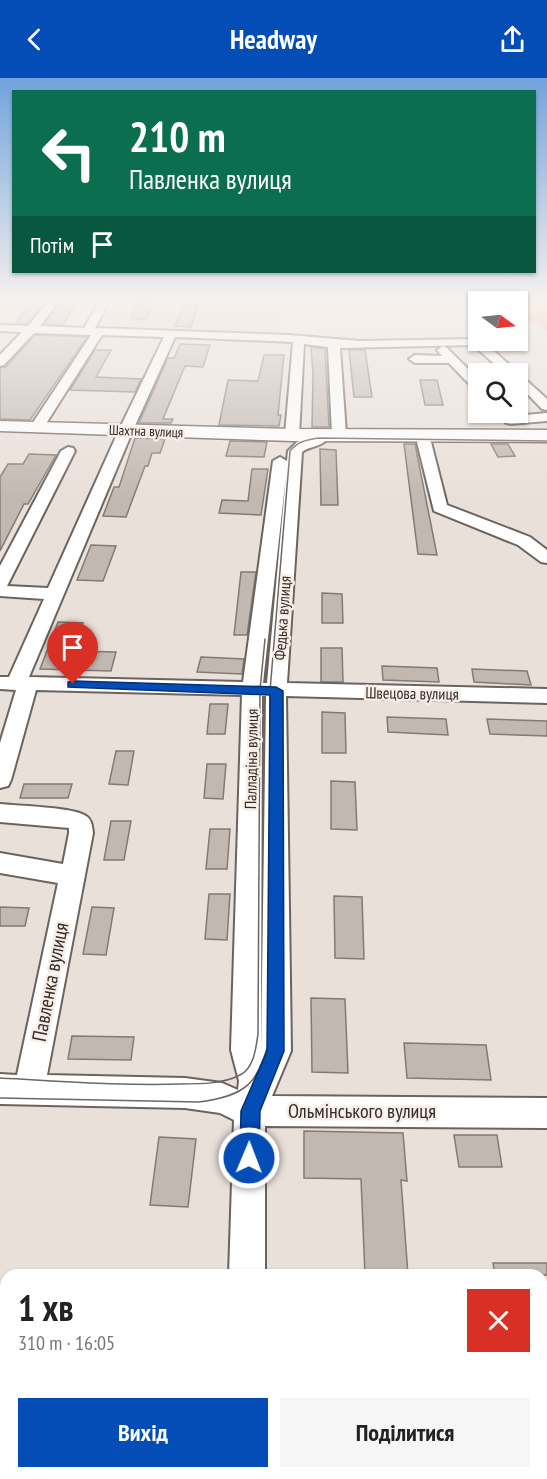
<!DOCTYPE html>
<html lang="uk">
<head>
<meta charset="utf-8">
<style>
	:root { --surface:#fff; --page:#f6f6f6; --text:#222; --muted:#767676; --accent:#044cb6 }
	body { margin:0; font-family:"PT Sans Narrow",sans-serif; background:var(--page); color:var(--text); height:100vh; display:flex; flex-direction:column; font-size:22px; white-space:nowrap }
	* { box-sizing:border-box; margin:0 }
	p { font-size:20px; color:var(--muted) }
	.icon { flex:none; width:33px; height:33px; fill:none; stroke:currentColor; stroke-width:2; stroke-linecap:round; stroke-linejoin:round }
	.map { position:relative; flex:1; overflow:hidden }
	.drawer { position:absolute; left:0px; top:1191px; width:548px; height:210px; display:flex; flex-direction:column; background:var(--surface); border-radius:18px 18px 0 0; box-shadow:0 2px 4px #0004 }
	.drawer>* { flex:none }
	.banner { position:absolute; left:12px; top:12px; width:524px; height:183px; border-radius:0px; box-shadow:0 2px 4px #0004; background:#0b6e4f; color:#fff; overflow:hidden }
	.needle { width:39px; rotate:105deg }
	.buttons { position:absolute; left:468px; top:213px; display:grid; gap:12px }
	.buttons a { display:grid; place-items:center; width:60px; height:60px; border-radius:0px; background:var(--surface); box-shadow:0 2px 4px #0004; font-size:30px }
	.pin { position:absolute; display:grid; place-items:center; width:51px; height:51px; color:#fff; margin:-62px -26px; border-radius:50% 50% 50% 0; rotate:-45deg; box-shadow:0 0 6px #0007 }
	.pin .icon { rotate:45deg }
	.me { position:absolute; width:66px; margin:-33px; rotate:1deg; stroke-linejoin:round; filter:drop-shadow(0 0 4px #0008) }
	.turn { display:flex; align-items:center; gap:21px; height:126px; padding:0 18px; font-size:27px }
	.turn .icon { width:78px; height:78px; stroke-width:2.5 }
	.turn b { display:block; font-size:42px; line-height:51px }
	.then { display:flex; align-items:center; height:57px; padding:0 18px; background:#0003; gap:12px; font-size:22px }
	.round { display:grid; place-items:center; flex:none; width:63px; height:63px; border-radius:0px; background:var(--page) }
	.head { display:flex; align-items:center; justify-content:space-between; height:102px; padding:0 18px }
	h1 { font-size:36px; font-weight:700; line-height:45px }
	.action { display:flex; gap:12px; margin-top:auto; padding:12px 18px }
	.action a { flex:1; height:69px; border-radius:0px; background:var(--accent); color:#fff; font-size:24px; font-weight:700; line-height:69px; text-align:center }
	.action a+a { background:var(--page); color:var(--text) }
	header { display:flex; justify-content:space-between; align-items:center; height:78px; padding:0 18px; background:var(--accent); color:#fff; font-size:27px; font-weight:700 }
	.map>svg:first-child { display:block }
	.built { fill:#e6d4ca }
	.green { fill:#fbb287 }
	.building { fill:#c2b8b2; stroke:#837a74; stroke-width:1.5 }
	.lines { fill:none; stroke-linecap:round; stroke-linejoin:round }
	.minor-casing { stroke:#6c635e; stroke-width:4 }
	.major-casing { stroke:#6c635e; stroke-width:3 }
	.minor { fill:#fff; fill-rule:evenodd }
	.major { fill:#fff; fill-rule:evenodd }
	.tram { stroke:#6d6763; stroke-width:1.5 }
	.route { fill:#044cb6; stroke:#033176; stroke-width:1.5 }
	.labels { text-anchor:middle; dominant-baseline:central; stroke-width:5; stroke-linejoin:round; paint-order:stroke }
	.far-street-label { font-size:14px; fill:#302c29; stroke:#f8ede7 }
	.street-label { font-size:16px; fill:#302c29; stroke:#f8ede7 }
	.near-street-label { font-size:20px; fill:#302c29; stroke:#f8ede7 }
</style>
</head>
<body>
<header><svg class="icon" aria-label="back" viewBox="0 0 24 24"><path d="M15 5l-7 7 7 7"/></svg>Headway<svg class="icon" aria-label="share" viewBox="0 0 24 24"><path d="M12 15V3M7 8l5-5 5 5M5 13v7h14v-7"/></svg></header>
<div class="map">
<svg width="547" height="1401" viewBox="0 0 547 1401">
	<rect width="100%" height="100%" fill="#eae0da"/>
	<!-- built -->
	<path class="built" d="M116,224H283L279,255L100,250Z"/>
	<!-- green -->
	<path class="green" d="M518,224H547V253L538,245L518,242Z"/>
	<!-- building -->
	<g class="building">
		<path d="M138,224H153L146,241H131Z"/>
		<path d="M183,227H198L191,249L175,248Z"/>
		<path d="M28,228H42L27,246L16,245Z"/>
		<path d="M58,228H74L63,247L44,246Z"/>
		<path d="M35,257L87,259L30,342L0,341V290L6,289Z"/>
		<path d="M180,266L210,267L203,289L185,288L163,341H173L171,345H139L168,280H174Z"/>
		<path d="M311,269L325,271L329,349H312L313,295Z"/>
		<path d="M95,272H111L96,299L141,301L135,314L70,312Z"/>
		<path d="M349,272H365L372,319H354Z"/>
		<path d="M264,277H284L278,337H281L279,348L219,347L228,302L258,303Z"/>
		<path d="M420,302H437L443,327H425Z"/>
		<path d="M135,360L165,361L160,375H152L148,388H145L126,439L103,438L114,409H119Z"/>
		<path d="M230,363L267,364L264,379L226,378Z"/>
		<path d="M404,366H415L437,477L418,476Z"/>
		<path d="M491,366H508L515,378L498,379Z"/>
		<path d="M320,371L336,372L338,427H321Z"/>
		<path d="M29,376L56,377L28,426H24L0,473V399L8,386H23Z"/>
		<path d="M252,391H268L261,437L219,435L222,422L248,423Z"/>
		<path d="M91,467L116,468L103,503L77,502Z"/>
		<path d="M241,494H256L247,557H234Z"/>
		<path d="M322,515L342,516L343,545H322Z"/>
		<path d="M58,544L83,545L73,573L116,574L111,593L40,591Z"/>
		<path d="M321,570H342L343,604H321Z"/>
		<path d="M201,579L244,581L242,596L197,594Z"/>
		<path d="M382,588L437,590L439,604L383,602Z"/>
		<path d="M472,591L527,593L531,607L474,604Z"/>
		<path d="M210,626H228L225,656H207Z"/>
		<path d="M322,634L345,635L346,675H322Z"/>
		<path d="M387,639L446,641L448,657L388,654Z"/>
		<path d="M487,641L547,643V658L490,656Z"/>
		<path d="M116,673H134L128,707L109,706Z"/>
		<path d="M207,686H226L223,721L204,720Z"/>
		<path d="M331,703L355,704L357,752L331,751Z"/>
		<path d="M24,706H72L68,720H20Z"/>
		<path d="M111,743H131L124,782H104Z"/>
		<path d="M210,751H230L227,791H206Z"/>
		<path d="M209,816H230L227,862L205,861Z"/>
		<path d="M334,818L362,819L364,881L335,880Z"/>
		<path d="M0,829L29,830L25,848H0Z"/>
		<path d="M92,829L114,830L106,877L83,876Z"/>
		<path d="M311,920L345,921L348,995L312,994Z"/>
		<path d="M72,958L134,959L131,982L68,981Z"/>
		<path d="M404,965L486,967L491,1002L407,1000Z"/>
		<path d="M304,1053L403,1055L407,1103L401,1102L408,1197H365L361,1101L304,1100Z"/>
		<path d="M454,1057H497L502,1089H459Z"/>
		<path d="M159,1059L196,1061L188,1129L150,1127Z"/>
		<path d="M493,1185H547V1197H495Z"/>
	</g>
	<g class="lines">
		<defs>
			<g id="minor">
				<path d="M48,224H58L40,248L84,250L99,224H109L95,250L289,257L359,263L475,261L484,264L547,321V332L542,331L518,306V296H506L473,267L340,270L346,356L339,360L332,356L328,269L304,266L299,357L292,361L285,357L293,264L175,259L133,352L29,599L243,604L273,383L280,379L287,383L288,373L297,364L319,358L326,362C321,369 309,368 302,374L287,605L547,611V625L286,618L291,973L272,1018L547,1020V1050L265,1048V1197H229L234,1042L220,1035L185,1030L0,1026V996L17,997L58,805L0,795V775L63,786L69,755V750L0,744V726C18,728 74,729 86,738C92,742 92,748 93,755L47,997L185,1000L222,1005L238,1012L239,1003L231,972L242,617L36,612L11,702L8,708L0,710V665L16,612L0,611V599H9L44,521L0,518V488L61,373L68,369L73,370L75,373L7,508L48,510L119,352L164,259L102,257L42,352H32L30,349L91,257L34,255L4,287L0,288V277L22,254L0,253V247L28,248ZM286,398L267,605H263ZM262,618H266L261,973V972Z"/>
				<path d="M443,268L447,270L478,301V312L474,311L449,285H415L409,281L415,277L442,278L437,272Z"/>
				<path d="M498,334H512L514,338L547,335V343L511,346L506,345Z"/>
				<path d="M424,360L431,364L447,427L530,459L547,472V485L541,484L518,467L434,433L417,364Z"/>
				<rect x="221" y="1395" width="40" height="6"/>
			</g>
			<path id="major" d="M0,343L292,351L547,352V364L292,363L0,353Z"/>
		</defs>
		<!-- minor casing -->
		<use href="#minor" class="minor-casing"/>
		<!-- major casing -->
		<use href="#major" class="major-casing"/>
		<!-- minor -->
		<use href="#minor" class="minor"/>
		<!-- major -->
		<use href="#major" class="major"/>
		<!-- tram -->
		<g class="tram">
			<path d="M0,1000C60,1003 121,1008 181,1006C200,1006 223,1006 240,997C254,990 256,970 258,956L260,612L265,561"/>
			<path d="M0,1020L199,1024C246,1018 260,1005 270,958V613L290,373C298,363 307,362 319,360L547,363"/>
		</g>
	</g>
	<!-- sky -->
	<linearGradient id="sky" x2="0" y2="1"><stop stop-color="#72a3dc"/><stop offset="0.53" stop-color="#f6f1ee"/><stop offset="1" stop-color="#f6f1ee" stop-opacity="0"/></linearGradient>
	<rect width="547" height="420" fill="url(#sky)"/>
	<!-- route -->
	<path class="route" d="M73,603L276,609L283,613L284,973L260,1033L259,1080L256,1086L249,1089L243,1086L240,1080L241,1033L267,973L270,617L68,609V604Z"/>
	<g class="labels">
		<!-- far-street labels -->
		<g class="far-street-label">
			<text transform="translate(146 353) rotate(2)">Шахтна вулиця</text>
		</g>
		<!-- street labels -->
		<g class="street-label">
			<text transform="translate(282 540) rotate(-86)">Федька вулиця</text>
			<text transform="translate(412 615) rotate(1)">Швецова вулиця</text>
			<text transform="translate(251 681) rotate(-89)">Палладіна вулиця</text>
		</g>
		<!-- near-street labels -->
		<g class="near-street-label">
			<text transform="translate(50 904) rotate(-79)">Павленка вулиця</text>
			<text x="362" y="1033">Ольмінського вулиця</text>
		</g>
	</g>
</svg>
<div class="buttons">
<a><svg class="needle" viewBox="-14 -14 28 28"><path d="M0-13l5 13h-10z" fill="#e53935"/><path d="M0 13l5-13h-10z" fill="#767676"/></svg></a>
<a><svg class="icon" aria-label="search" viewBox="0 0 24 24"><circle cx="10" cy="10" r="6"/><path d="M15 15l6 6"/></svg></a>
</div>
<div class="pin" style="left:73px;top:606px;background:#d93025"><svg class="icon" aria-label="arrive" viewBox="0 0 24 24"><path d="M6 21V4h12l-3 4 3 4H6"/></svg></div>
<svg class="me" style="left:249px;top:1080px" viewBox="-20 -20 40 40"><circle r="17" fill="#044cb6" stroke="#fff" stroke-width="3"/><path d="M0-11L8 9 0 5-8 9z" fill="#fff"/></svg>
<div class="banner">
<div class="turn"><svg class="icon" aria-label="left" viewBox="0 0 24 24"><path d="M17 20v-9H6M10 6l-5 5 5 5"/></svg><div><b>210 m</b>Павленка вулиця</div></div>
<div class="then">Потім<svg class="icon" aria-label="arrive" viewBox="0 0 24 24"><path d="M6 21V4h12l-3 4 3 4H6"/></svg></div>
</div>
<section class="drawer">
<div class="head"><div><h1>1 хв</h1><p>310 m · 16:05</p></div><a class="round" style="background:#d93025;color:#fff"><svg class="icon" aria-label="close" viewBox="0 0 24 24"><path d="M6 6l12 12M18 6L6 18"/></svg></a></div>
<div class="action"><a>Вихід</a><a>Поділитися</a></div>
</section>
</div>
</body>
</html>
